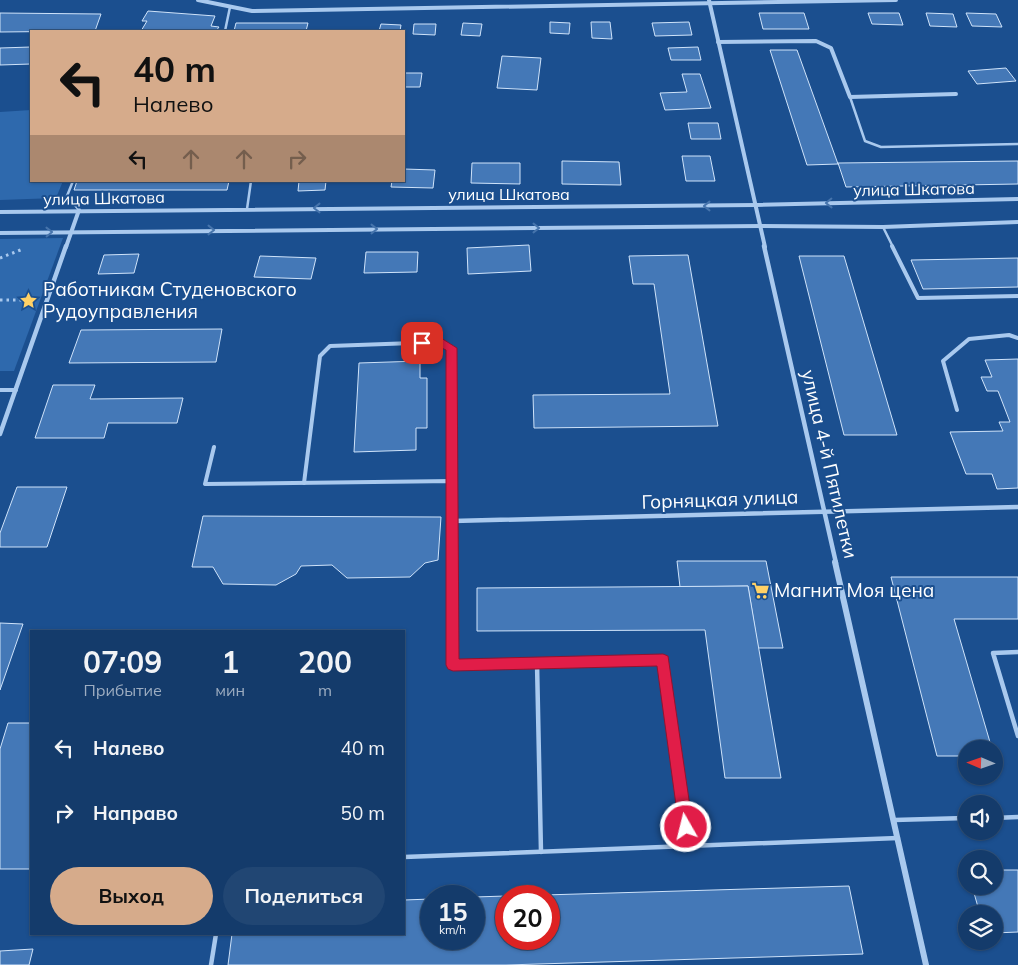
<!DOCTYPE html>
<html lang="ru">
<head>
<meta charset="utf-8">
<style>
	:root { --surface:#143b6b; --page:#214673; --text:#f1f3f6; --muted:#9dadc1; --line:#33557e; --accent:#d6ab8b }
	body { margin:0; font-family:Mulish,sans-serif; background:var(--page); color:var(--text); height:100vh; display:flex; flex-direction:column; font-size:19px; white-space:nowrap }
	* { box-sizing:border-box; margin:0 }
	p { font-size:16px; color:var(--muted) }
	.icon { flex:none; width:28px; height:28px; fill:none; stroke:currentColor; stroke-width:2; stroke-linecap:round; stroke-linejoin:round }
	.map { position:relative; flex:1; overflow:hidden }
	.drawer { position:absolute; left:30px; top:630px; width:375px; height:305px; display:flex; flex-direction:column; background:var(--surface); border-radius:0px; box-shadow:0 1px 4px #0004,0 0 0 1px var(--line) }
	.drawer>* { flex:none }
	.banner { position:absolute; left:30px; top:30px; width:375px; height:152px; border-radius:0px; box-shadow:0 1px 4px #0004,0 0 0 1px var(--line); background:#d6ab8b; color:#111; overflow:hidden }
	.needle { width:32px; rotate:272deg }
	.tools { position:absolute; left:958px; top:740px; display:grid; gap:10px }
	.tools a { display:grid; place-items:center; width:45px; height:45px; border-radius:50%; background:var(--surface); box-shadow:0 1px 4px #0004,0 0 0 1px var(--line); font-size:25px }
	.speed { position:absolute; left:420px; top:885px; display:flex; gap:10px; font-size:25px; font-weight:700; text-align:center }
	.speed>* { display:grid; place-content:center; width:65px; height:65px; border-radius:50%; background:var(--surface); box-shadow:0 1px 4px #0004,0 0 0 1px var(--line); line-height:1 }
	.speed small { font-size:12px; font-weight:400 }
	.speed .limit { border:8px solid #d22; background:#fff; color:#111 }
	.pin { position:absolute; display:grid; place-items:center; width:42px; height:42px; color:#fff; margin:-21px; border-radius:10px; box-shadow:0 2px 8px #0006 }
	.me { position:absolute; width:55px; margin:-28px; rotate:352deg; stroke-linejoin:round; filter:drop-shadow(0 0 4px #0008) }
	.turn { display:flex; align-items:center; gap:18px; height:105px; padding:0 20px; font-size:22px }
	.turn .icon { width:65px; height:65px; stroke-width:2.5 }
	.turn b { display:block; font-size:35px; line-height:42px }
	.lanes { display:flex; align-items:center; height:48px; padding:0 20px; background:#0003; justify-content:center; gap:25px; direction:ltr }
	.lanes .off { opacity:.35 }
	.eta { display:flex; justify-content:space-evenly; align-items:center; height:85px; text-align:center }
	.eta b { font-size:30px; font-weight:700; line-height:35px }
	.action { display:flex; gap:10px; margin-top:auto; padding:10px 20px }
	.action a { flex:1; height:58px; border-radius:30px; background:var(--accent); color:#111; font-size:20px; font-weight:700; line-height:58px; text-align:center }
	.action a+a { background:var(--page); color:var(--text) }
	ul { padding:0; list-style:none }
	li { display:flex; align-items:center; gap:15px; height:65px; padding:0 20px }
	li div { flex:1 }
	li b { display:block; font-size:19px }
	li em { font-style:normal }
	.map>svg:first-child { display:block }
	.green { fill:#2e69ad }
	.building { fill:#4478b7; stroke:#cfe3fa }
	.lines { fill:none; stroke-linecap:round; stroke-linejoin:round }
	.path { stroke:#a9c9ee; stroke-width:3; stroke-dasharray:2.5 4; stroke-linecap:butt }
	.service-far2 { stroke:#a9c9ee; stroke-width:2.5 }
	.service-far1 { stroke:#a9c9ee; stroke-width:4 }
	.service { stroke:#a9c9ee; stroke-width:4.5 }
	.minor-far2 { stroke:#a9c9ee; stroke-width:4 }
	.minor-far1 { stroke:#a9c9ee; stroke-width:4.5 }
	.minor { stroke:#a9c9ee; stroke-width:6 }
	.oneway { stroke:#4674ac }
	.route { fill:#e11d48; stroke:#92132f }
	.labels { text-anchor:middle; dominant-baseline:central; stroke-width:4; stroke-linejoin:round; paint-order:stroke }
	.far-street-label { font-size:16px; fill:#fff; stroke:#1b4f8f }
	.poi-label { font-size:19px; fill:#fff; stroke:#1b4f8f; text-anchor:start }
	.street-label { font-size:19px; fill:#fff; stroke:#1b4f8f }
</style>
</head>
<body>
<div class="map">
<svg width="1018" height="965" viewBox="0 0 1018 965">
	<rect width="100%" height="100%" fill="#1b4f8f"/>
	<!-- green -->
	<g class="green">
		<path d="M31,110V181H63L56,198L0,200V112Z"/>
		<path d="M63,238L14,371H0V239Z"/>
	</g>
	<!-- building -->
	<g class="building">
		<path d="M148,11L215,16L211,26L219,27L216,31H141L147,21H142Z"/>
		<path d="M0,13L101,14L95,31L0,32Z"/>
		<path d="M759,13H804L809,29H763Z"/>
		<path d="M868,13H899L903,25L872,24Z"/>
		<path d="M926,13L953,14L957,27L930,26Z"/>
		<path d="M966,13L996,14L1002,27L972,26Z"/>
		<path d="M550,22L570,23L569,34L550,33Z"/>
		<path d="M591,22H610L612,39L592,38Z"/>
		<path d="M689,22L692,35L655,36L652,23Z"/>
		<path d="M236,23H308L306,31H234Z"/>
		<path d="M463,23L482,24L480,36L461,35Z"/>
		<path d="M381,24L401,25L400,31H379Z"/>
		<path d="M414,24H436L435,35L413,34Z"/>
		<path d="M31,47V64L0,65V48Z"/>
		<path d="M698,47L701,60H671L668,48Z"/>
		<path d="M770,50H797L838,164L807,165Z"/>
		<path d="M502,56L541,58L537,90L497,88Z"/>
		<path d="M1006,68L1016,81L977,84L968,71Z"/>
		<path d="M404,73H422L420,87H404Z"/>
		<path d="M682,74H700L711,108L665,110L660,93L687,92Z"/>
		<path d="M688,123H718L721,139H691Z"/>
		<path d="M682,156H710L715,181H686Z"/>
		<path d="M562,161L619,162L621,185L562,184Z"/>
		<path d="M1018,161V184L846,187L838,163Z"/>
		<path d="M472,163H520V184L471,183Z"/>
		<path d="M404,169L435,170L433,188L391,187L392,181H404Z"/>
		<path d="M77,181H229L227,190H74Z"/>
		<path d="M299,181H326L325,190L298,191Z"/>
		<path d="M529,245L531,271L468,274L467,248Z"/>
		<path d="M366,252H418L417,272L364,273Z"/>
		<path d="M139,254L134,273L98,274L104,255Z"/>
		<path d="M688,255L718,426L534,428L533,395L670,394L654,284H633L629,256Z"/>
		<path d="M260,256L316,258L311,279L254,277Z"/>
		<path d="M799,256H844L897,435H844Z"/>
		<path d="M1018,258V287L923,289L911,260Z"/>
		<path d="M222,329L216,362L69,363L81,330Z"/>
		<path d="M1018,359V488L997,489L992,474H966L950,432L1003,431L999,422H1010L998,391H987L981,377H992L985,360Z"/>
		<path d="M420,361V378H427V428H416V450L354,452L359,363Z"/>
		<path d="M53,385H95L90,399L183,398L177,423H108L104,438H35Z"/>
		<path d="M17,487H67L47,547H0V533Z"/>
		<path d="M203,516L441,517L438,560L425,563L410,577L347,578L332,565L301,566L296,574L276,585L223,584L213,567H192Z"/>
		<path d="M677,561H766L783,648H758L748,586L680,587Z"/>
		<path d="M891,577H1018V619H954L992,749H966V756H937Z"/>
		<path d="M748,586L781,778H725L705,630L477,631V588Z"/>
		<path d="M0,623L23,624L0,690Z"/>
		<path d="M8,723H31V869H0V749Z"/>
		<path d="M994,870H1018V932L994,933V914H980L972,886H994Z"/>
		<path d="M849,886L863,954L506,965H228L232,934H404V900L431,899V939H474V897L506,896V939H549V896H510Z"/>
		<path d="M33,949L29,965H0V951Z"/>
	</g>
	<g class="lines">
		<!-- path -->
		<g class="path">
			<path d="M0,258L23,249"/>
			<path d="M0,300H29"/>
		</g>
		<!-- service-far2 -->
		<g class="service-far2">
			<path d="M225,31L230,7"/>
			<path d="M850,97L865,141L881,147L1018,144"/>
			<path d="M73,181L67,196L79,210"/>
			<path d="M247,209L251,181"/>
			<path d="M883,227L893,247"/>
		</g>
		<!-- service-far1 -->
		<g class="service-far1">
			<path d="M892,246L918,298L1018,296"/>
			<path d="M0,390H16"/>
			<path d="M957,410L943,361L969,339L1009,335L1018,338"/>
			<path d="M214,447L205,484L453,481V563"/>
			<path d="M304,483L320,356L330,346L441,342L452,348L453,481"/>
		</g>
		<!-- service -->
		<g class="service">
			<path d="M453,562V665L663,660L688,846L898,838"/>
			<path d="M1018,652L993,653L1018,736"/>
			<path d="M537,663L541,852"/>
			<path d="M994,818L1018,817"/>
			<path d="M894,820L966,818"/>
			<path d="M404,857L688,846"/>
			<path d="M211,965L216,934"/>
		</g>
		<!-- minor-far2 -->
		<g class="minor-far2">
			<path d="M198,0L252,11L896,0"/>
			<path d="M709,0L765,247"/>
			<path d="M718,42L816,41L831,48L850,97L956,94"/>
			<path d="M0,212L756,205L1018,199"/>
			<path d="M0,233L761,226L883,227L1018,222"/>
			<path d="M66,247L79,210"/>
		</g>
		<!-- minor-far1 -->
		<g class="minor-far1">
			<path d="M764,246L836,563"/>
			<path d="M0,434L66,246"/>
			<path d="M453,521L1018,507"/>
		</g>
		<!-- minor -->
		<path class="minor" d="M835,562L926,965"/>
	</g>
	<!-- one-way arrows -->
	<defs><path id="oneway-chevron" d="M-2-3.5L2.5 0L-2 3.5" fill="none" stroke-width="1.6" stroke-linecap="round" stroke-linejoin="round" transform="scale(1.25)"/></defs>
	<g class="oneway">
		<use href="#oneway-chevron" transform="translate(829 203) rotate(179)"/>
		<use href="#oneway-chevron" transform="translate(707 206) rotate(180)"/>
		<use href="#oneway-chevron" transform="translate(317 208) rotate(180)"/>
		<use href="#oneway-chevron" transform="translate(536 228)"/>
		<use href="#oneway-chevron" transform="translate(374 229)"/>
		<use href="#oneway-chevron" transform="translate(211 230)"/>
		<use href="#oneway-chevron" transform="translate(49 232) rotate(-1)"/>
	</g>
	<!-- route -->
	<path class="route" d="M441,338L457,348L459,659L663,654L668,656L693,827L691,832L686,834L681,832L679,827L657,666L453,671L448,669L446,665V350C436,344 424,350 417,343L422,339Z"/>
	<!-- icons -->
	<defs>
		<symbol id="sight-bare" viewBox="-9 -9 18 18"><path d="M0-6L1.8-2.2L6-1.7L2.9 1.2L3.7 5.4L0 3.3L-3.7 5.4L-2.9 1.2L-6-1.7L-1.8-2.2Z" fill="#ffd166" stroke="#1b4f8f" stroke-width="2.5" paint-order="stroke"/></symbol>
		<symbol id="supermarket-bare" viewBox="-9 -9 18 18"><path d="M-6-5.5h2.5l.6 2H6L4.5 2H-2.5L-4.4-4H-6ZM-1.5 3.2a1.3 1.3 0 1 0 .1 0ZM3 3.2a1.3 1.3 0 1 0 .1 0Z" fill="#ffd166" stroke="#1b4f8f" stroke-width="2.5" paint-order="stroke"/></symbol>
	</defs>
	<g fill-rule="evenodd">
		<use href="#sight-bare" x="16" y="288" width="25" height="25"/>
		<use href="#supermarket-bare" x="748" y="578" width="25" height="25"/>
	</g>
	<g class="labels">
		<!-- far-street labels -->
		<g class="far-street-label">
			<text transform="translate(914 189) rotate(-1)">улица Шкатова</text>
			<text x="509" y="194">улица Шкатова</text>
			<text transform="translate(104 198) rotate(-1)">улица Шкатова</text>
		</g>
		<!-- poi labels -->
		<g class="poi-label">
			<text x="43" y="289">Работникам Студеновского<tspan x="43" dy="22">Рудоуправления</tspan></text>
			<text x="774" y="590">Магнит Моя цена</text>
		</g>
		<!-- street labels -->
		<g class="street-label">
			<text transform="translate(830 464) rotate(77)">улица 4-й Пятилетки</text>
			<text transform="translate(720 499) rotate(-2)">Горняцкая улица</text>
		</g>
	</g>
</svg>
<div class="tools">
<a><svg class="needle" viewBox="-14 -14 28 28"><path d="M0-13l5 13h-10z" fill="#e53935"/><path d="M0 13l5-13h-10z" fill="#9dadc1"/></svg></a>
<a><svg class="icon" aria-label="sound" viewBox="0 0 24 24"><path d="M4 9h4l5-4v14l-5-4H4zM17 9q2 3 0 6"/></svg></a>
<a><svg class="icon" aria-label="search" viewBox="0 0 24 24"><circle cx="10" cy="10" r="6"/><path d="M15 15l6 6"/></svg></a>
<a><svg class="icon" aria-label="layers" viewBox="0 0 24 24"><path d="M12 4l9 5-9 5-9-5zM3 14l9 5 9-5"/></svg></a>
</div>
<div class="speed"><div>15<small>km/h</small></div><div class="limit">20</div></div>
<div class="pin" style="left:422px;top:343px;background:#d93025"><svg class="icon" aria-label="arrive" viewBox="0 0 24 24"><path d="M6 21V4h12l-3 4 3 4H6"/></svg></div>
<svg class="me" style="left:686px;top:827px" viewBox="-20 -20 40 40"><circle r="17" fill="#e11d48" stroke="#fff" stroke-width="3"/><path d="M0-11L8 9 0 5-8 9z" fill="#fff"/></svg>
<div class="banner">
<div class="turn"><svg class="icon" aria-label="left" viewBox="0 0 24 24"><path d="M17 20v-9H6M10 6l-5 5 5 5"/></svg><div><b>40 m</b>Налево</div></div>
<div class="lanes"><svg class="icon" aria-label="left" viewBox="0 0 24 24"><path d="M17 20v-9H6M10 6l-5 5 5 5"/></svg><svg class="icon off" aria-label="ahead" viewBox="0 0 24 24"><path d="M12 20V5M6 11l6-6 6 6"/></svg><svg class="icon off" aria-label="ahead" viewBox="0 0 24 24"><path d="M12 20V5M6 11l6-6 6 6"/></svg><svg class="icon off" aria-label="right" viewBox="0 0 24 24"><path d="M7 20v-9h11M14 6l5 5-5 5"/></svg></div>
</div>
<section class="drawer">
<div class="eta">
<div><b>07:09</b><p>Прибытие</p></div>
<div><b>1</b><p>мин</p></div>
<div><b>200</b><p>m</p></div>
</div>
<ul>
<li><svg class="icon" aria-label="left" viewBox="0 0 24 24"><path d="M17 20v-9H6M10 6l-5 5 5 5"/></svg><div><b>Налево</b></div><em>40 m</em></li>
<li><svg class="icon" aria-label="right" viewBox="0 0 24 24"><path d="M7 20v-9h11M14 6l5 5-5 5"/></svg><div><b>Направо</b></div><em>50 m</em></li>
</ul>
<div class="action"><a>Выход</a><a>Поделиться</a></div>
</section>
</div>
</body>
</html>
